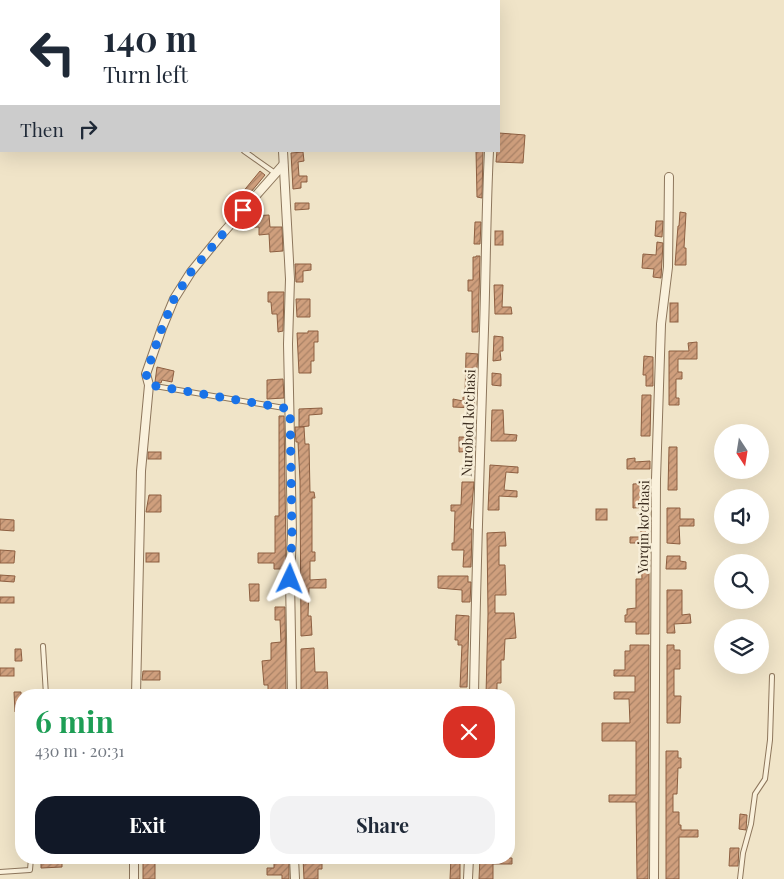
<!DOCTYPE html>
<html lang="en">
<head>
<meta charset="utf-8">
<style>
	:root { --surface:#fff; --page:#f2f2f3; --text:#1f2937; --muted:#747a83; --accent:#111827 }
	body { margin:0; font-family:"Playfair Display",serif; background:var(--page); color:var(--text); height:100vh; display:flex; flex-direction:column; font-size:19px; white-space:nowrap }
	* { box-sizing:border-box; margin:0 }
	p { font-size:16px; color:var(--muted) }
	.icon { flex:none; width:28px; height:28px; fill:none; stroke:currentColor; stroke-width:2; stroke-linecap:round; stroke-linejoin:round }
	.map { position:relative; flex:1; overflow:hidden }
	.sheet { position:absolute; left:15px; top:689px; width:500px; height:175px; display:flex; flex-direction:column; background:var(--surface); border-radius:20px; box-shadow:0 5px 20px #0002 }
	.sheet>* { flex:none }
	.top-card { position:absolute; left:0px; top:0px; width:500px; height:152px; box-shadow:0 5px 20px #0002; background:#fff; color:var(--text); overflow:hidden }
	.needle { width:32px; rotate:168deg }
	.buttons { position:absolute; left:714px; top:424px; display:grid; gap:10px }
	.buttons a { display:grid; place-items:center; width:55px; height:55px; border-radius:50%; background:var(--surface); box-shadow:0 5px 20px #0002; font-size:25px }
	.pin { position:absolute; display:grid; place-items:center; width:42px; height:42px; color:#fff; margin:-21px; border:2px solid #fff; border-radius:50%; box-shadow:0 1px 5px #0007 }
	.me { position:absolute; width:55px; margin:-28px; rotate:2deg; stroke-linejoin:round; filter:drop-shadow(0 0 4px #0008) }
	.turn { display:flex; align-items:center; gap:18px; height:105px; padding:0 20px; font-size:22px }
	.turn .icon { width:65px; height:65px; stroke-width:2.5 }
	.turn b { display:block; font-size:35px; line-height:42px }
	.then { display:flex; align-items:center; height:48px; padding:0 20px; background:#0003; gap:10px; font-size:19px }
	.round { display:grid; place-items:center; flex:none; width:52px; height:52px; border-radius:20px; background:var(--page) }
	.summary { display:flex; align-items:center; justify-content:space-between; height:85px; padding:0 20px }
	h1 { font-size:30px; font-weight:700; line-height:38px; color:#1e9e55 }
	.primary-button { display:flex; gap:10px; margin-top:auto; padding:10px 20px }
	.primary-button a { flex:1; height:58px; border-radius:20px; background:var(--accent); color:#fff; font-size:20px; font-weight:700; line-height:58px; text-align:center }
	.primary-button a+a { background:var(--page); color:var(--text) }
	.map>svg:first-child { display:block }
	.building { fill:url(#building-hatch); stroke:#8d5f41 }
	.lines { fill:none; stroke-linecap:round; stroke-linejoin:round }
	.lane-casing { stroke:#8d765c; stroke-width:6 }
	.street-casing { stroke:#8d765c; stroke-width:10 }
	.lane { stroke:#faf1dc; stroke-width:4 }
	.street { stroke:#faf1dc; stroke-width:8 }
	.route { stroke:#1a73e8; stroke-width:9; stroke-dasharray:0 16.2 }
	.labels { text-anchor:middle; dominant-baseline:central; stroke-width:5; stroke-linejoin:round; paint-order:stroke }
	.street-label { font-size:14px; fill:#3d2e20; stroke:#f7eed8 }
</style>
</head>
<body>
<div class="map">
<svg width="784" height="879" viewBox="0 0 784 879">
	<defs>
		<pattern id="building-hatch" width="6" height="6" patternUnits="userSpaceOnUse" patternTransform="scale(1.25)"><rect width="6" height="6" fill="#cf9f7d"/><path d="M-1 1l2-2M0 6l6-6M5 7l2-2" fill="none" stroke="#a98266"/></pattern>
	</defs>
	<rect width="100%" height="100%" fill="#f0e4c8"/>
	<!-- building -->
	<g class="building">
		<path d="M499,133L525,135L523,163L496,162L497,151H499Z"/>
		<path d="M476,151H483L482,198L477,197Z"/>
		<path d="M303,152L304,161L298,162L299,176H307V182H301V188L293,189L291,153Z"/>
		<path d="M260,171L265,175L242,203L237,199Z"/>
		<path d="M295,203H309V209L295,210Z"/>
		<path d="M680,212L686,213L684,248H686V265H675L678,226H679Z"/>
		<path d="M269,215L270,227H282L283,251L270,252L269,234L259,235V227L235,228L241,221L252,220V216Z"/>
		<path d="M656,221H663L662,237L655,236Z"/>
		<path d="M475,222H481L480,244H474Z"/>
		<rect x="495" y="231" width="8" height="14"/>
		<path d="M657,242L663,243L661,278L653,277L654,269L642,268L643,254L656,255Z"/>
		<path d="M476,256H480L478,332H472V291H468V280H473V257H476Z"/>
		<path d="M295,264H311V270L303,271V282H296Z"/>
		<path d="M494,285H503L502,307H511L512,314H495Z"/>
		<path d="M268,292H284L283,331L278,332L277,314H272L271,302H268Z"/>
		<path d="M296,299H310V317H297Z"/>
		<rect x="670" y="303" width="8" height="19"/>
		<path d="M308,331H318V342H314V361H311V373H299L297,333H308Z"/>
		<path d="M494,336L503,337V351H500L501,360L493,361Z"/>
		<path d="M697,342V359H678V372H682V379H676V398H679V405H669V351H689L688,343Z"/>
		<path d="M466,353L478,354L474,408L453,407V399L463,401V397H465Z"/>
		<path d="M644,356L653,357V386H646V375H643Z"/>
		<path d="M157,367L174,371L172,382L162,380L161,383L155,382Z"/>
		<path d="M492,373L501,374V386L492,385Z"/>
		<path d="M283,379L284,398L267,399V380Z"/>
		<path d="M642,395H651L650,436H641Z"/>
		<path d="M322,408V414L309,415V426L299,427V409Z"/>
		<path d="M492,410H503L504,434L517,435L516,441H491Z"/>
		<path d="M279,416H284L286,553L285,569H274V563H258V553H275V516H279Z"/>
		<path d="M295,427H304L305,444H309L310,492H314L315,498H312V552H315V561H310V580L326,579V588H309L308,616H311L312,635L301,636L300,481L298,442H296Z"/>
		<path d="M466,433H474V451L459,452V437H466Z"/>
		<path d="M669,447H677V490H668Z"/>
		<rect x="148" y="452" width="13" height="7"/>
		<path d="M635,458V462L650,461V469H627V459Z"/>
		<path d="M490,465L518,467V473L506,472L504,490L517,491V497L499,496V510H488Z"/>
		<path d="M462,482H474L470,529H472L471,567H463L464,550H452V543H454L455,511H451V505H461Z"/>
		<path d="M650,483V507L633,508V484Z"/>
		<path d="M149,495H161V512H146Z"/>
		<path d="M667,508H680V519H694V526H679L680,544L667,543Z"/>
		<rect x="596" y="509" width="11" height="11"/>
		<path d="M0,519L14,520V531L0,530Z"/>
		<path d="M649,529V543H630V537H641V530Z"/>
		<path d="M505,532L506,546H499V565H505L506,595H495V613H514L516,638L505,639L504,660H501V683H497V695H486L488,614L487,533Z"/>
		<path d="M0,550L15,551L14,563H0Z"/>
		<rect x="146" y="553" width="13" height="9"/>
		<path d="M641,555H649V634H636V622H625V615H627V609L636,608V579H642Z"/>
		<path d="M667,556H680V561L686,562V569H666Z"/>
		<path d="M0,575L15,576L14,582L0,581Z"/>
		<path d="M438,576H468V582H471L470,602H462V590L438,588Z"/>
		<path d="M249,584H259V601H250Z"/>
		<path d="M667,590H682V615L690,614L691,623L674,624L675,633H667Z"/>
		<rect x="0" y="597" width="14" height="6"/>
		<path d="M275,607H285L286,695H268V685H264L262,661L271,660V643L281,642L280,620H275Z"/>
		<path d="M456,615L469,616L467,687H460L462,645H458V640H455Z"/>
		<path d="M630,645H649L648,879H637L636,802H609V795H636V741H602V723H630L629,699H614V692H635V676H614V670H625V651H630Z"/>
		<path d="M667,645H674V650H680V669H674V696H681L680,723H667Z"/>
		<path d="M314,648L315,672H327L328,694L301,695V649Z"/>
		<path d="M15,649H21L22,661H15Z"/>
		<rect x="0" y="668" width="14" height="8"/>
		<path d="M143,671H160V680H142Z"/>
		<path d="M14,692H21V712H15Z"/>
		<path d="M666,751H678V758H681V768H678L677,794H673V812H679V825H681V830H698V837H679V879H666Z"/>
		<path d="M740,814L747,815L746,830L739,829Z"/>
		<path d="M730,848H739L738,866H729Z"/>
		<path d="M41,858H62V867L41,868Z"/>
		<rect x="143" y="858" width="12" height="21"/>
		<path d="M303,858H322V869H318V879H304Z"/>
		<path d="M451,858H460V879H450Z"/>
		<path d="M480,858H512V864H493V879H479Z"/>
		<path d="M289,861V879H282V875H267V868H274V862Z"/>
	</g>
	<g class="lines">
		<defs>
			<g id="lane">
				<path d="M244,151L275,173"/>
				<path d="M149,385L290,409"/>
				<path d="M43,646L46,695"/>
				<path d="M0,872L30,870L31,858"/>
				<path d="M740,879L743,853L751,824L755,794L765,779L770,740L772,676"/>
			</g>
			<g id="street">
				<path d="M277,0V1"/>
				<path d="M283,151L290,279L288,344L292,534L290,579L292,695"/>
				<path d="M136,695L141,471L149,385L146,374L162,328L174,299L191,272L222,234L283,165"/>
				<path d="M474,695C476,573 480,451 484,329C486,269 486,210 489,151"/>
				<path d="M134,858V879"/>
				<path d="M294,858L295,879"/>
				<path d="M468,879L469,858"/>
				<path d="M654,879L656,479L661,324L668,267L669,177"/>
			</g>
		</defs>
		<!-- lane casing -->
		<use href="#lane" class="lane-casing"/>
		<!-- street casing -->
		<use href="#street" class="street-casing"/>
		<!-- lane -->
		<use href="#lane" class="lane"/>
		<!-- street -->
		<use href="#street" class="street"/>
	</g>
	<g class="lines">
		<!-- route -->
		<path class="route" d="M243,210L191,272L174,299L162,328L146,374L150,385L290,409L292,534L290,579"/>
	</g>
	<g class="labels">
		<!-- street labels -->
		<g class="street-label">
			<text transform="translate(468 423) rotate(-88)">Nurobod koʻchasi</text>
			<text transform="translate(643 527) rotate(-89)">Yorqin koʻchasi</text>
		</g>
	</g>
</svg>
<div class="buttons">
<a><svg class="needle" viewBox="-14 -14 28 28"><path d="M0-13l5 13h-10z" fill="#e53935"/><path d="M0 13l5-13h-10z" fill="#747a83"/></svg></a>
<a><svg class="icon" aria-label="sound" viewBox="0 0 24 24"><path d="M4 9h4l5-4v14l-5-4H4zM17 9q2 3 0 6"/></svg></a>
<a><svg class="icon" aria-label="search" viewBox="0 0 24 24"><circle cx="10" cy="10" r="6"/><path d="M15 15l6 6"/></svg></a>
<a><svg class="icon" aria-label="layers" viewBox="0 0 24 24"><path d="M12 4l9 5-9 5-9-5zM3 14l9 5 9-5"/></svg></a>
</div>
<div class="pin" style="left:243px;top:210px;background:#d93025"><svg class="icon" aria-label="arrive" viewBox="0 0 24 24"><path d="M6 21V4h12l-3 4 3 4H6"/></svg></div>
<svg class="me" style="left:290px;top:579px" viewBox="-20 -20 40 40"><path d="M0-17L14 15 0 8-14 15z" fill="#1a73e8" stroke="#fff" stroke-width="4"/></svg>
<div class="top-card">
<div class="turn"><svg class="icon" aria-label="left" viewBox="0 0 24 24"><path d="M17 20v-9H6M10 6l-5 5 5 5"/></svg><div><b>140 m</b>Turn left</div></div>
<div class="then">Then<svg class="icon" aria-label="right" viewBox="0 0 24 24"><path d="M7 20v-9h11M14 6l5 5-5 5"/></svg></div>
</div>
<section class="sheet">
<div class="summary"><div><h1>6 min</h1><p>430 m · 20:31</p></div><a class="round" style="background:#d93025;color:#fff"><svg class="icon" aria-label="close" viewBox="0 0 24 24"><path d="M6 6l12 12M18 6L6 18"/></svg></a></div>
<div class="primary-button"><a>Exit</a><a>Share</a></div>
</section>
</div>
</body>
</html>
